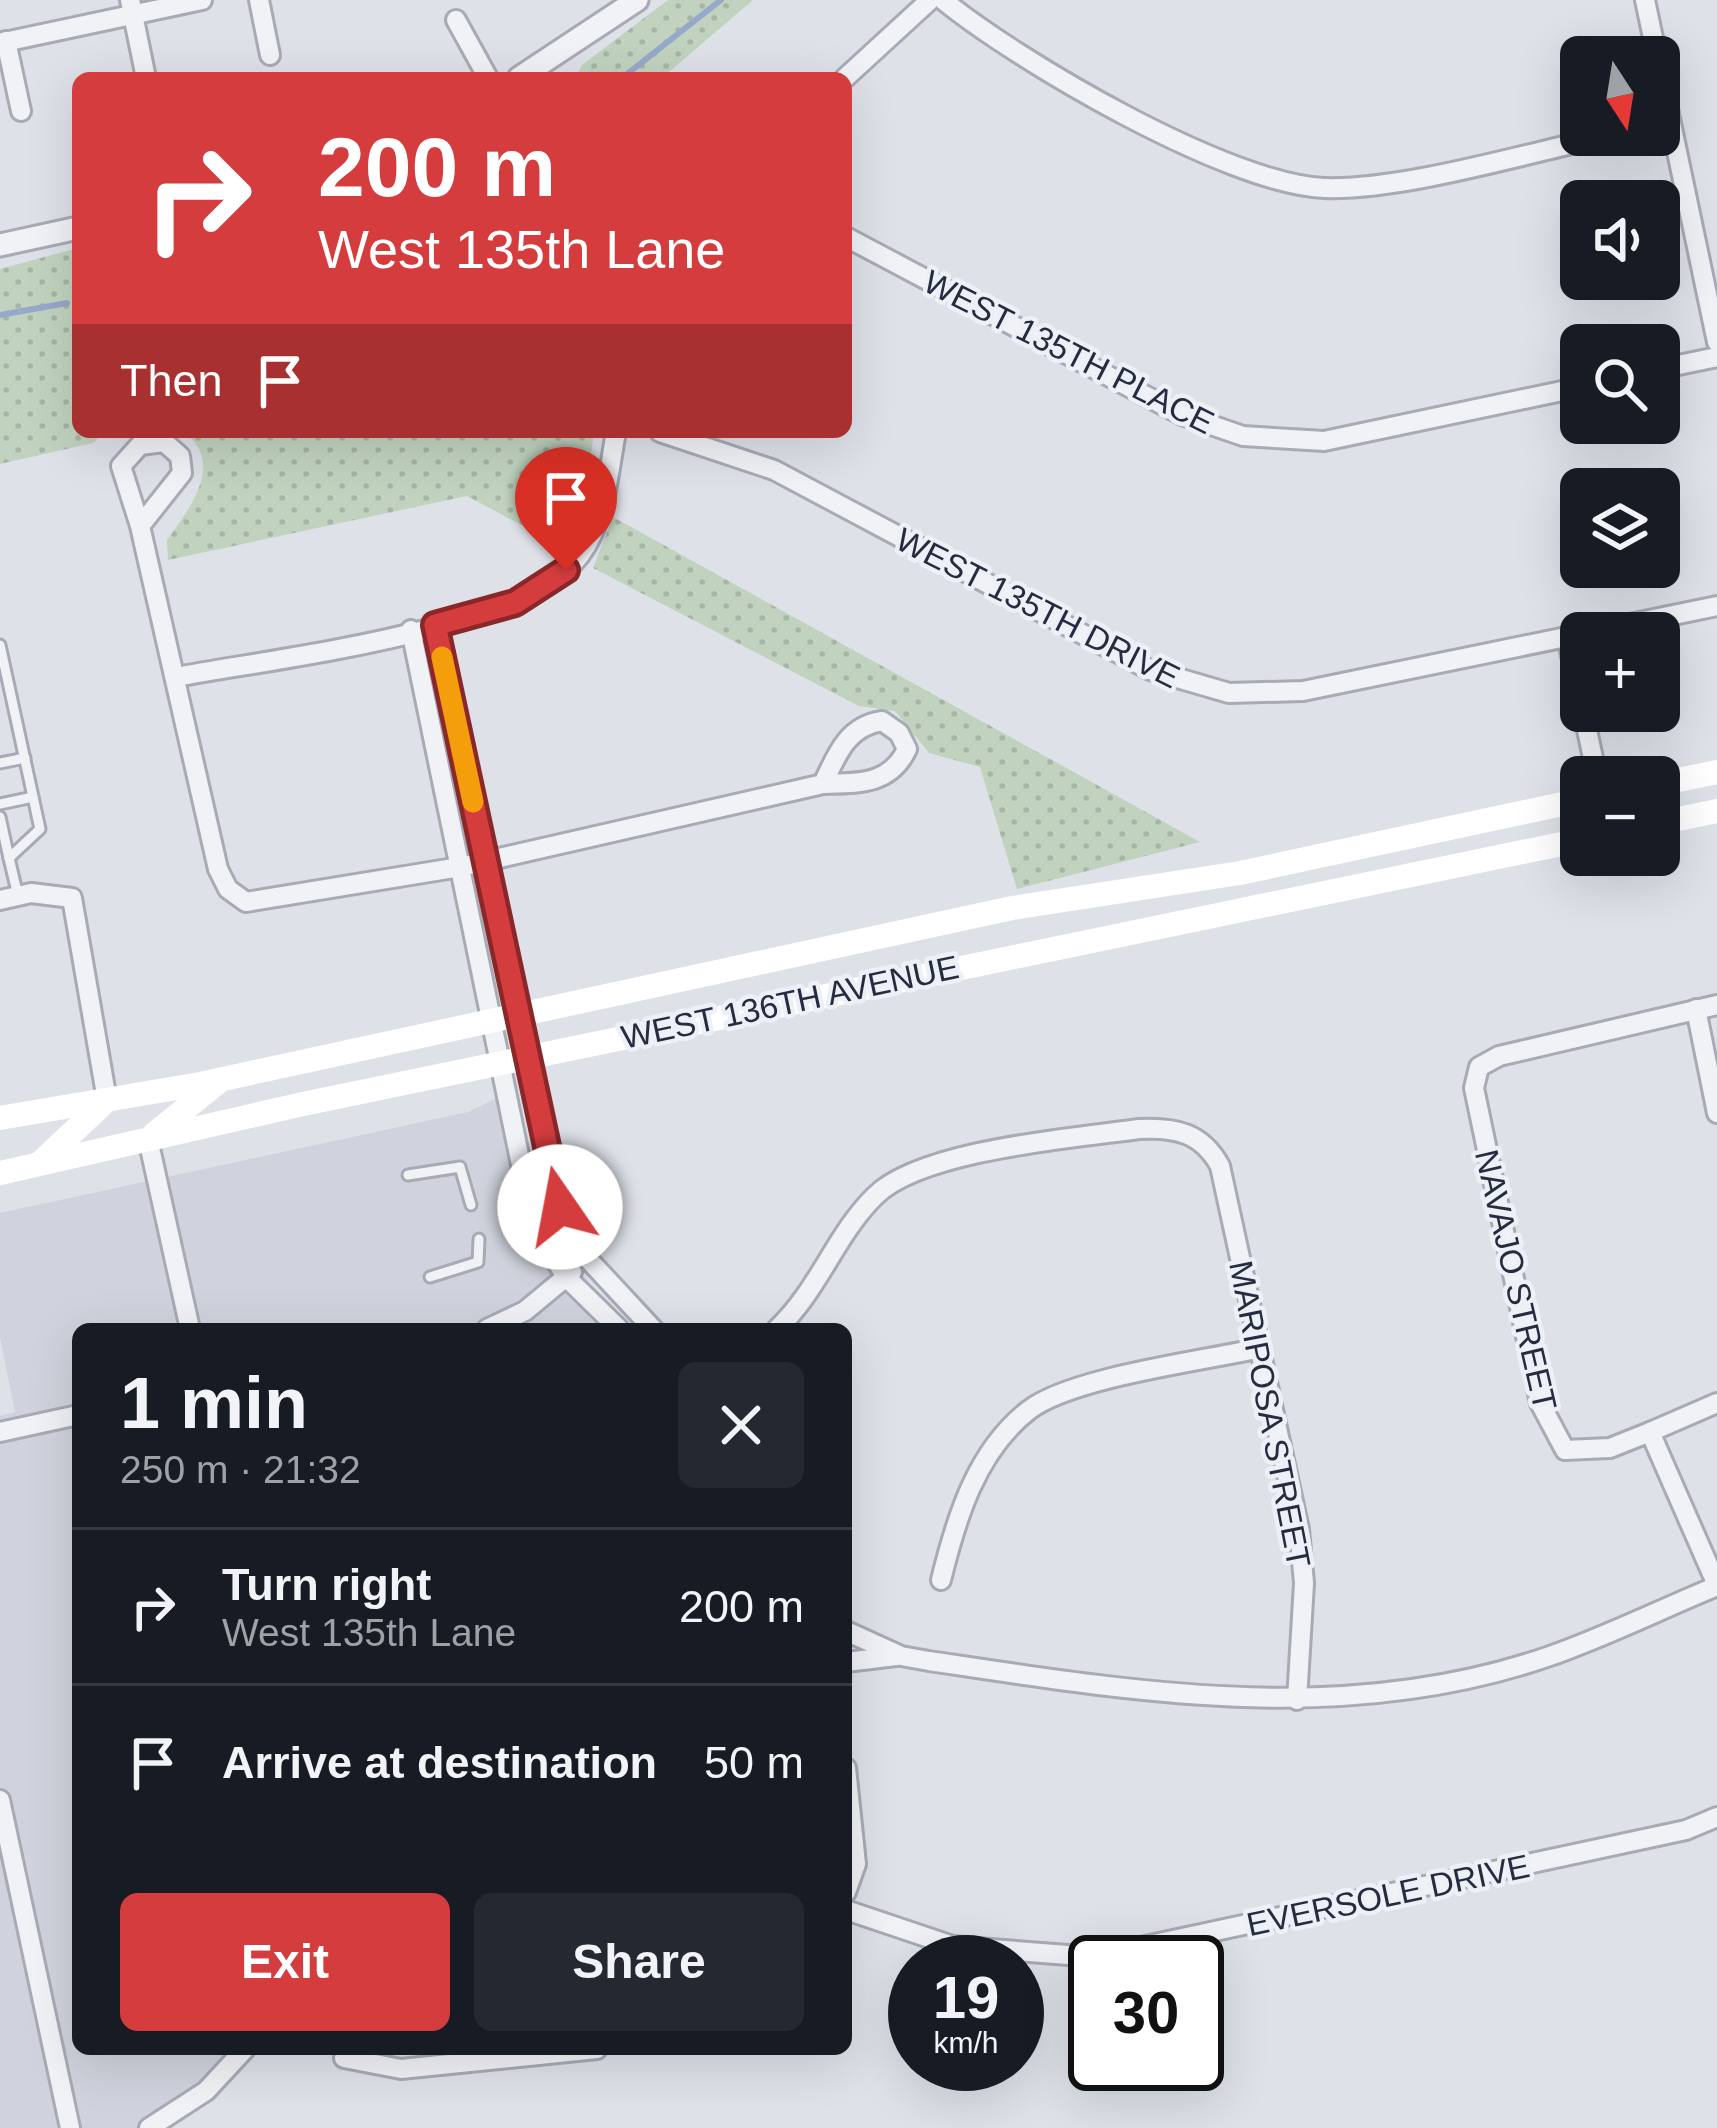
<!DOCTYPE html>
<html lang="en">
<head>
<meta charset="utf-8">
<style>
	:root { --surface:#171b24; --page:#242831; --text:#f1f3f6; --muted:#9ea1a6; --line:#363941; --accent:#d43c3e }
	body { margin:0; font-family:Helvetica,sans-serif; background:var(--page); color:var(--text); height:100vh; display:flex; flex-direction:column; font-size:45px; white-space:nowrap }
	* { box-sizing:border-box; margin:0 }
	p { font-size:39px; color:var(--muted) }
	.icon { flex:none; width:66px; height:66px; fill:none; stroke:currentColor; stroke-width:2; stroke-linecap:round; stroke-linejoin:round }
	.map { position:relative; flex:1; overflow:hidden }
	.side { position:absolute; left:72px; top:1323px; width:780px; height:732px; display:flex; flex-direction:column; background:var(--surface); border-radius:18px; box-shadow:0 12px 48px #0002 }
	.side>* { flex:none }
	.banner { position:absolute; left:72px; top:72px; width:780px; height:366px; border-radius:18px; box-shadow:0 12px 48px #0002; background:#d43c3e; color:#fff; overflow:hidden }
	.needle { width:78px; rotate:168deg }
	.controls { position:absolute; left:1560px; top:36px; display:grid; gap:24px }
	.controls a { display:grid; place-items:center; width:120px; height:120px; border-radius:18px; background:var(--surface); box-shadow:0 12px 48px #0002; font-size:60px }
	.speed { position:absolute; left:888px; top:1935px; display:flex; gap:24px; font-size:60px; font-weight:700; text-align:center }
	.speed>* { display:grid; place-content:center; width:156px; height:156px; border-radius:50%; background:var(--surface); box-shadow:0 12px 48px #0002; line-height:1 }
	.speed small { font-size:30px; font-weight:400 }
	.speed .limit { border:6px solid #111; border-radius:18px; background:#fff; color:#111 }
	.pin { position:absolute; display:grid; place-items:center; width:102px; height:102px; color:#fff; margin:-123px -51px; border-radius:50% 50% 50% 0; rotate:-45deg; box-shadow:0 0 12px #0007 }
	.pin .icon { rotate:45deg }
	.me { position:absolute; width:132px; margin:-66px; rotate:348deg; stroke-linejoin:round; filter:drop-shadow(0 0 9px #0008) }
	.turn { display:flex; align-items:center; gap:42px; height:252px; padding:0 48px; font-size:54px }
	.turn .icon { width:156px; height:156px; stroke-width:2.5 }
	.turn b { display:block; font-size:84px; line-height:102px }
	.then { display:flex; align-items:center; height:114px; padding:0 48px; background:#0003; gap:24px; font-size:45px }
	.round { display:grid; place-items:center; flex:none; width:126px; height:126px; border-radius:18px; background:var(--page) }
	.overview { display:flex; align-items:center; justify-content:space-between; height:204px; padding:0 48px }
	h1 { font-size:72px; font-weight:800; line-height:90px }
	.action { display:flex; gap:24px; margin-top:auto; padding:24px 48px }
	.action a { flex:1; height:138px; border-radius:18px; background:var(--accent); color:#fff; font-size:48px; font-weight:800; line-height:138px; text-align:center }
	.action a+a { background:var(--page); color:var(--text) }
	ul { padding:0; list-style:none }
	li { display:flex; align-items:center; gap:36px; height:156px; padding:0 48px; border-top:3px solid var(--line) }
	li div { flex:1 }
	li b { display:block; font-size:45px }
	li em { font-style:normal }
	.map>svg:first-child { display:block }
	.built { fill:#d0d3dd }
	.grass { fill:url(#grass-dots) }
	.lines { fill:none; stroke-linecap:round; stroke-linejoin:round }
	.stream { stroke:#97a9ca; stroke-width:6 }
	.service-casing { stroke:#a7abb6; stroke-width:15 }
	.minor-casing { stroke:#a7abb6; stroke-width:24 }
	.tertiary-casing { stroke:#a7abb6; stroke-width:27 }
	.service { stroke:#f1f2f6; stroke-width:9 }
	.minor { stroke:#f1f2f6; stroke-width:18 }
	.tertiary { stroke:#f1f2f6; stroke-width:21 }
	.secondary { stroke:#fff; stroke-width:24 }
	.route-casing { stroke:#8a2728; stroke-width:30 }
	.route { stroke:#d43c3e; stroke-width:21 }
	.slow { stroke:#f59e0b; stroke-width:21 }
	.labels { text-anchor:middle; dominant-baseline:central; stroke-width:9; stroke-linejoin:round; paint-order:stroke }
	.street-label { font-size:33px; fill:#262c40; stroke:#edf0f6 }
</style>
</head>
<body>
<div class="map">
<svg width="1717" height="2128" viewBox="0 0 1717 2128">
	<defs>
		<pattern id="grass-dots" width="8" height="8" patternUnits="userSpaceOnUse" patternTransform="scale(3)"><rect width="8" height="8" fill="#c1d3bf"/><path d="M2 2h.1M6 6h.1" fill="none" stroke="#a6b5a5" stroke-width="1.8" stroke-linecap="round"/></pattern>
	</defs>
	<rect width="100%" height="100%" fill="#dee1e8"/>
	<!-- built -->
	<path class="built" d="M504,1095L533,1223L618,1329H78V2049H245L149,2128H0V1416L15,1412L0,1337V1213L468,1112Z"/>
	<!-- grass -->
	<g class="grass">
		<path d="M668,0H753L662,78H576L582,65Z"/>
		<path d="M78,248V432H105L93,443L0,464V269Z"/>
		<path d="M184,432H594L585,497L559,545L467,496L168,560L167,540C189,509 226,464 184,432Z"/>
		<path d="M613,517L1200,842L1017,889L980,767L929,753L895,711L859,706L593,568Z"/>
	</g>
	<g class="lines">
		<!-- stream -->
		<g class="stream">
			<path d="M622,78L721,0"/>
			<path d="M0,315L67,303"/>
		</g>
		<defs>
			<g id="service">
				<path d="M0,645L40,829L9,858L18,896"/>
				<path d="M0,763L25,758"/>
				<path d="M0,804L33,797"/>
				<path d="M0,817L9,858"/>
				<path d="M408,1175L460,1167L471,1205"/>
				<path d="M430,1277L478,1262L479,1239"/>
			</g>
			<g id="minor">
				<path d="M130,0L146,78"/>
				<path d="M259,0L270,55"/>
				<path d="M943,0C1019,62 1228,184 1324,188C1402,191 1531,152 1611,135"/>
				<path d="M1645,0L1657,57"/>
				<path d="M456,20L488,78"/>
				<path d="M6,41L21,111"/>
				<path d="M0,43L202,0"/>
				<path d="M1659,66L1717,342"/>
				<path d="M845,78L930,0"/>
				<path d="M846,237L1182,415L1243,436L1324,441L1581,387"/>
				<path d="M1659,369L1717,357"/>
				<path d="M660,432L774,470L1150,670L1229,693L1303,691L1717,606"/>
				<path d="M140,526L121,466L140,445L164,442L180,456L182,473L140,526L218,869L228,889L246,902L460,867L823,784C859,783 890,785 907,749L899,733L882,721C847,726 836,756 823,784"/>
				<path d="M435,625L560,1207L588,1259L653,1329"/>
				<path d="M411,630L533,1223L566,1277L619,1329"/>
				<path d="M1567,636L1581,703"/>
				<path d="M177,677C274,658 522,632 580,555C606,520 608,474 616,432"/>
				<path d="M1583,711L1597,777"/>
				<path d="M0,900L31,893L72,898L107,1100"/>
				<path d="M1717,1005L1499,1056L1479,1067L1474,1088L1540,1403L1565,1450L1610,1448L1650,1432L1717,1585"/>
				<path d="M1696,1009L1717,1113"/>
				<path d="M148,1139L190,1329"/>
				<path d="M487,1329L525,1311L572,1272"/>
				<path d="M777,1329C818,1291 836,1234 875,1196C921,1150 1074,1138 1139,1129C1176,1127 1202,1133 1220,1166L1299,1529L1304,1583L1297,1700"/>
				<path d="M0,1432L78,1415"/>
				<path d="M1650,1432L1717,1403"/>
				<path d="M941,1580C956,1519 976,1451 1029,1410C1072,1377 1203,1361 1260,1348"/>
				<path d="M846,1631L901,1656L929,1661C1137,1692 1343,1727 1547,1657C1605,1637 1661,1609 1717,1586"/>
				<path d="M846,1662L896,1656"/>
				<path d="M846,1768L856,1864L846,1892"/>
				<path d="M0,1800L70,2128"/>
				<path d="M846,1910L953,1946L1094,1957L1686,1830L1717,1817"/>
				<path d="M344,2058L401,2069L597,2049"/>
				<path d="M149,2128L206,2091L245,2049"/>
			</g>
			<g id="tertiary">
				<path d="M519,78L637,0"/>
				<path d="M0,245L78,228"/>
			</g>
		</defs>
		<!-- service casing -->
		<use href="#service" class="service-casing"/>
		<!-- minor casing -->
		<use href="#minor" class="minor-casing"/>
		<!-- tertiary casing -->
		<use href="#tertiary" class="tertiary-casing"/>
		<!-- service -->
		<use href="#service" class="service"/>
		<!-- minor -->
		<use href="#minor" class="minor"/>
		<!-- tertiary -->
		<use href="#tertiary" class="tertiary"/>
		<!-- secondary -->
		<g class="secondary">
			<path d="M1659,784L1717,772"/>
			<path d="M1659,823L1717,811"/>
			<path d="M0,1118L200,1084L1012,908L1240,873L1581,800"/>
			<path d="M154,1134L216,1084"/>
			<path d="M40,1163L106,1101"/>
			<path d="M0,1173L303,1104L1581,840"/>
		</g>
	</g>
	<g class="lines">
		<defs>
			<path id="route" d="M560,1207L435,625L515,603L566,570"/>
		</defs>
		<!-- route casing -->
		<use href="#route" class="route-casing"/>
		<!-- route -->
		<use href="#route" class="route"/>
		<!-- slow -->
		<path class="slow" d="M442,657L473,802"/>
	</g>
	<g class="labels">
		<!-- street labels -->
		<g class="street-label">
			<text transform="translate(1069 352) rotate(27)">WEST 135TH PLACE</text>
			<text transform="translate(1038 608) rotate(27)">WEST 135TH DRIVE</text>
			<text transform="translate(790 1002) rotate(-12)">WEST 136TH AVENUE</text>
			<text transform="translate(1516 1280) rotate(77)">NAVAJO STREET</text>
			<text transform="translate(1270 1414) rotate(79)">MARIPOSA STREET</text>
			<text transform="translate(1388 1895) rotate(-12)">EVERSOLE DRIVE</text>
		</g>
	</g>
</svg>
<div class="controls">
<a><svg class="needle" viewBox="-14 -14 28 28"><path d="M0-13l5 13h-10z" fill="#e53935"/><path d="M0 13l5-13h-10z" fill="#9ea1a6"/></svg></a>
<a><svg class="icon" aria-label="sound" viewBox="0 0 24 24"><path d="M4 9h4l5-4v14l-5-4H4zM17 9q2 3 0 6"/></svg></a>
<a><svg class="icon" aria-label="search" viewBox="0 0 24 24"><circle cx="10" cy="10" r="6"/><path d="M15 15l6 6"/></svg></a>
<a><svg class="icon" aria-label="layers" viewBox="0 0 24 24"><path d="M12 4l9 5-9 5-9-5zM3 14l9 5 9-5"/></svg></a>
<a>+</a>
<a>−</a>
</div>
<div class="speed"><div>19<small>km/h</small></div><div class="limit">30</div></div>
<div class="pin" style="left:566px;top:570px;background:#d93025"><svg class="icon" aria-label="arrive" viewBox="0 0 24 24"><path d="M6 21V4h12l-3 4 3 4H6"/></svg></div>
<svg class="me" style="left:560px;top:1207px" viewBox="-20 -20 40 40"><circle r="19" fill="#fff"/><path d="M0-13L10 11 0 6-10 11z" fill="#d43c3e"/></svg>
<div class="banner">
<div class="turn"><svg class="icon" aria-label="right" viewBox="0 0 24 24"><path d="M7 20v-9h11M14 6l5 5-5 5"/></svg><div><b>200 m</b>West 135th Lane</div></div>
<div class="then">Then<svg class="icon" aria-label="arrive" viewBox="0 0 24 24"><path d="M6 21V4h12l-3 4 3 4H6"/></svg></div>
</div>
<section class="side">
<div class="overview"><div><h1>1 min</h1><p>250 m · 21:32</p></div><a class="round"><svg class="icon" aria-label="close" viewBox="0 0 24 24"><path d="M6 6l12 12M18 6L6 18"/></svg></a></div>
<ul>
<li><svg class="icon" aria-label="right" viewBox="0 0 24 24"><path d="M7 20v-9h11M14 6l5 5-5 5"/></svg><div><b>Turn right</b><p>West 135th Lane</p></div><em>200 m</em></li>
<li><svg class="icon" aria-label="arrive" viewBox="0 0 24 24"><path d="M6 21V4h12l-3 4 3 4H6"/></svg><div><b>Arrive at destination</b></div><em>50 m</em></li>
</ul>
<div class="action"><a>Exit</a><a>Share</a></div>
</section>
</div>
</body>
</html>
